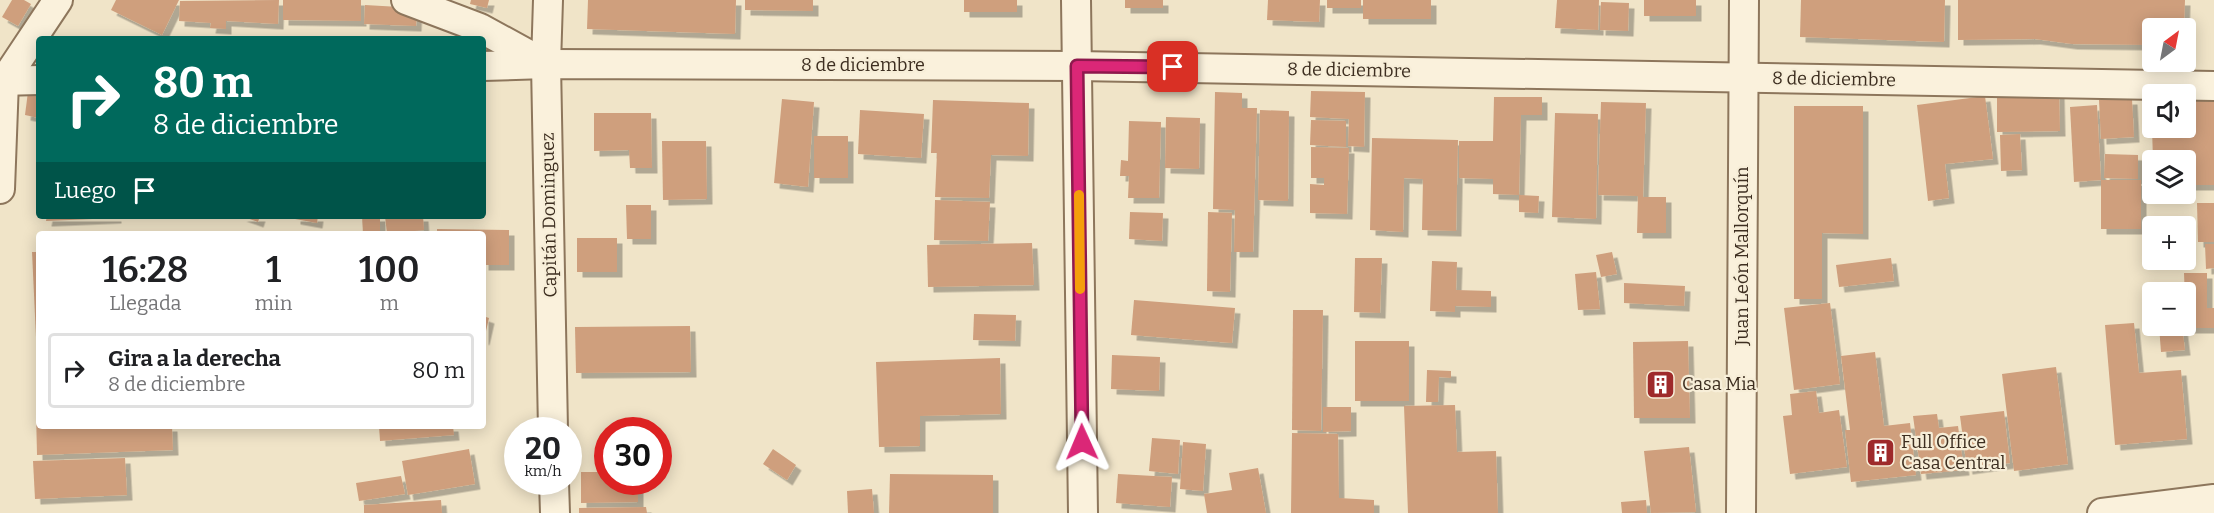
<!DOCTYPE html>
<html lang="es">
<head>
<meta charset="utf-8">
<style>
	:root { --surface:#fff; --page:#f6f6f6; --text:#202124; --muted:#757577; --line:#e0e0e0 }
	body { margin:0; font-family:Bitter,serif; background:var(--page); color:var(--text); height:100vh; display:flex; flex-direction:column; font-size:22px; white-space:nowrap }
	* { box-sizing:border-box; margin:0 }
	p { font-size:20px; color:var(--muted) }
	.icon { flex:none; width:33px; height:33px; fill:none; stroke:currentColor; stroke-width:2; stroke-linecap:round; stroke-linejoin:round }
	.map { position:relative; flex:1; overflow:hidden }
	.sheet { position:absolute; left:36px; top:231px; width:450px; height:198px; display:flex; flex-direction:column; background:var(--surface); border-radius:6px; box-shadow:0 3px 15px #0003 }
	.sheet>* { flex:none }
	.banner { position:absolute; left:36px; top:36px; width:450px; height:183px; border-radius:6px; box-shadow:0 3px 15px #0003; background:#00695c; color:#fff; overflow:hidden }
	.needle { width:39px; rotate:32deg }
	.fabs { position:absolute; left:2142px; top:18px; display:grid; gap:12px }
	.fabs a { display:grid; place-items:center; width:54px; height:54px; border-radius:6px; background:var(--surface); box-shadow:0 3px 15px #0003; font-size:30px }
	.speed { position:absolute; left:504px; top:417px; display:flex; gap:12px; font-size:30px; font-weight:700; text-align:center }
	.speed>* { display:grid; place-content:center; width:78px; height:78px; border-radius:50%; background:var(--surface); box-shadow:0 3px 15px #0003; line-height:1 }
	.speed small { font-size:15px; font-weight:400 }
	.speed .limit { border:9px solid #d22; background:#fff; color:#111 }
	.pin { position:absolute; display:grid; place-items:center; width:51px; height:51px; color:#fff; margin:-26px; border-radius:12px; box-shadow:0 3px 9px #0006 }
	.me { position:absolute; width:66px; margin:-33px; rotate:359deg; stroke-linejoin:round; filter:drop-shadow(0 0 4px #0008) }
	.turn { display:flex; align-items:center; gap:21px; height:126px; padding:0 18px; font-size:27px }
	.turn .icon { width:78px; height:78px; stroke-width:2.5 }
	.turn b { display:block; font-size:42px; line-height:51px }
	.then { display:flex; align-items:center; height:57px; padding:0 18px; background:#0003; gap:12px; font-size:22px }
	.eta { display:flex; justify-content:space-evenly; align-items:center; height:102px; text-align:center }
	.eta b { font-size:36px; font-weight:600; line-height:42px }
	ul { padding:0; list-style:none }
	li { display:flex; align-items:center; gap:18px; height:75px; margin:0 12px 9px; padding:0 6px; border:3px solid var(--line); border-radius:6px }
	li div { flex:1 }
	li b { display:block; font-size:22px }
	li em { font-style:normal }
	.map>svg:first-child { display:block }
	.building { fill:#cf9f7d; filter:url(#shadow) }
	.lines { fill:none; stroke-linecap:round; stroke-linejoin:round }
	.minor-casing { stroke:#8d765c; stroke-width:32 }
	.minor { stroke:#faf1dc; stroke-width:28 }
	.route-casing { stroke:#8e194d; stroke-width:15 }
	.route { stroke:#db2777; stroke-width:10 }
	.slow { stroke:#f59e0b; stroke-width:10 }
	.labels { text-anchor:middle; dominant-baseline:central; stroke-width:4.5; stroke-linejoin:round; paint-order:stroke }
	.street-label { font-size:18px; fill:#3d2e20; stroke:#f7eed8 }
	.poi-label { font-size:18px; fill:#3d2e20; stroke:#f7eed8; text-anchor:start }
</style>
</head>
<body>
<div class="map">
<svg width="2214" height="513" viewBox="0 0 2214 513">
	<defs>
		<filter id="shadow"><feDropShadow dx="5.5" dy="5.5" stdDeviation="0" flood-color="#0004"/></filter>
	</defs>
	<rect width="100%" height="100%" fill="#f0e4c8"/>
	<!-- building -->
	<g class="building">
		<path d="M12,0H24L31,4L18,26L2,17Z"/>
		<path d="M116,0H179L162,35L111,10Z"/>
		<path d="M279,0L278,24L226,21V29L210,28L211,23L179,21L180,1Z"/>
		<path d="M283,0H361V21L283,20Z"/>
		<path d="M471,0H489L487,8L470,4Z"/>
		<path d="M588,0H736L735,34L587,29Z"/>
		<path d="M745,0H813V11L745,10Z"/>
		<rect x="964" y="0" width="53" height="12"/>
		<rect x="1125" y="0" width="38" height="8"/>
		<path d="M1268,0H1320L1319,22L1267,20Z"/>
		<rect x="1327" y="0" width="34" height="8"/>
		<rect x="1363" y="0" width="68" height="19"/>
		<path d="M1557,0H1599L1598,30L1555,28Z"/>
		<rect x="1644" y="0" width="52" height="16"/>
		<path d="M1801,0H1945L1944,42L1800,37Z"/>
		<path d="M1958,0H2185L2184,28H2152V45L2072,44L2035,39L1958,40Z"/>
		<path d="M1601,2L1629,3L1628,31L1600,30Z"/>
		<path d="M365,5L417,8L416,26L364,24Z"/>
		<path d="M29,84L39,86V118L25,115Z"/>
		<path d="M2059,90L2060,131L1997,132V91Z"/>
		<path d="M1311,91L1365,92L1364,147L1348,146L1349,119L1310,117Z"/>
		<path d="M1215,92L1242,93V108H1257L1253,252H1234L1235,210L1213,209Z"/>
		<path d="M1985,96L1993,159L1945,164L1949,198L1928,201L1917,105Z"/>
		<path d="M1494,97H1542V115H1521L1519,195L1493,194V179L1459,178V141H1493Z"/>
		<path d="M782,99L814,102L808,187L774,183Z"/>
		<path d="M2132,99L2134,137L2101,139L2099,100Z"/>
		<path d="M2186,99H2214V185H2186V160H2153L2152,128H2186Z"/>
		<path d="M933,100L1029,103L1028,156L991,155L989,198L935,197L937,153H931Z"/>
		<path d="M1601,102L1646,103L1643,197H1666V233H1637L1638,196L1598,195Z"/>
		<path d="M2097,105L2101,180L2074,182L2070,107Z"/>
		<path d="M1794,106H1863V234L1822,233V299H1794Z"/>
		<path d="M860,110L924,114L921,158L858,154Z"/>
		<path d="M1260,110L1289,111L1288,201L1258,200Z"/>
		<path d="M594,113H651L652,168H630L629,150L594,151Z"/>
		<path d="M1555,113L1598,114L1596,219L1552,217Z"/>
		<path d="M1166,117L1200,118L1199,169L1165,168Z"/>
		<path d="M1311,120L1346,121V147L1310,145Z"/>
		<path d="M1129,121L1161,122L1159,198H1128L1129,176H1120L1121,160L1128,161Z"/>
		<path d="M2020,134L2022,170L2001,171L2000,135Z"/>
		<rect x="814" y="136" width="34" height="42"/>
		<path d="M1372,138L1458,140L1456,231L1422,230L1423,179L1404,178L1403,232L1370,230Z"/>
		<path d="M662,141H706L707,199L663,200Z"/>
		<path d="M1311,147L1349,148L1347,214L1310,213V184L1324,185V178H1311Z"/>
		<path d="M2105,154L2138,155V179L2104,178Z"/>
		<rect x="2101" y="180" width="40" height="49"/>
		<path d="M1519,195L1539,196L1538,213L1519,212Z"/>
		<path d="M935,200L990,202L988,241L934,240Z"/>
		<path d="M2197,203H2214V242H2198Z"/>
		<path d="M626,205H651V239H627Z"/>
		<path d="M1130,212L1163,213L1162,241L1129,239Z"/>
		<path d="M1208,212L1232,213L1230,292L1207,291Z"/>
		<path d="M47,216H116V218L46,221Z"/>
		<path d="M241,216H260L258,222Z"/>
		<path d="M295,216H318L317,223L295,219Z"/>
		<path d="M362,216H380V233L363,234Z"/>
		<path d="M385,216H423L424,230L387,234Z"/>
		<path d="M437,229L509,230V265H483V234H437Z"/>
		<rect x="577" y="238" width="40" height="34"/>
		<path d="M1032,243L1034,285L928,287L927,245Z"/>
		<path d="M2205,244H2214V268L2206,269Z"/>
		<path d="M32,252H39V337H36Z"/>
		<path d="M1612,252L1617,274L1601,277L1596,255Z"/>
		<path d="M1355,258H1382L1380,313L1354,312Z"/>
		<path d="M1891,258L1894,281L1839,287L1836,265Z"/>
		<path d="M1432,261L1457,262L1456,290L1491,291V307L1455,306V312L1430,311Z"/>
		<path d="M1596,272L1600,309L1578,310L1575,274Z"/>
		<path d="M2184,273H2207V308H2214V328H2186Z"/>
		<path d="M1624,283L1685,286L1684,306L1624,303Z"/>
		<path d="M1134,300L1235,308L1232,343L1131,335Z"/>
		<path d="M1830,303L1840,384L1794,390L1784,308Z"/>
		<path d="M1293,310H1323L1321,431L1292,430Z"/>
		<path d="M974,314L1016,315L1015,341L973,340Z"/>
		<path d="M483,316L489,318L484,340L483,339Z"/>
		<path d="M2134,323L2139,373L2181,370L2187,439L2115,445L2105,325Z"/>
		<path d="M690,326L691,372L576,373L575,327Z"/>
		<path d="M2159,326H2182L2185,350L2161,352Z"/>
		<rect x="1355" y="341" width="54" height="60"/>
		<path d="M1688,341L1690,418H1634L1633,342Z"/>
		<path d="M1875,352L1884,426L1910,423L1916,475L1851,482L1845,430H1850L1841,356Z"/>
		<path d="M1112,355L1160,357L1159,391L1111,389Z"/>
		<path d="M1000,358L1001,414L920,416V446L879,447L876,362Z"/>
		<path d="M2056,367L2068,464L2014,471L2002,374Z"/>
		<path d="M1427,370L1451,371V378L1439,377L1438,402H1426Z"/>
		<path d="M1816,391L1819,413L1839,410L1847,467L1790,474L1783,416L1792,415L1790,394Z"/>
		<path d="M1455,405L1457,452L1496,451L1498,513H1408L1404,406Z"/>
		<path d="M1323,407H1351V431L1323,432Z"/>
		<path d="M2004,411L2010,463L1967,469L1960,416Z"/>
		<path d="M36,412H39V426H172L173,450L37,455Z"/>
		<path d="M1937,414L1939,428L1958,426L1964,470L1921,474L1913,416Z"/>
		<path d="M379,426H453L454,435L380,441Z"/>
		<path d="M1292,433L1338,434L1339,498L1374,500V513H1291Z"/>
		<path d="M1152,438L1180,440L1178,474L1149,471Z"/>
		<path d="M1183,442L1206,444L1203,491L1180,489Z"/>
		<path d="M1689,447L1696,512L1651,513L1644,451Z"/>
		<path d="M469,449L475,484L408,495L402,461Z"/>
		<path d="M773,449L796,465L787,480L763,464Z"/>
		<path d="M125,458L127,495L35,499L33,461Z"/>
		<path d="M1258,468L1266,513H1207L1204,494L1232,490L1229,473Z"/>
		<path d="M581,472H608V482H638V502L581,503Z"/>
		<path d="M890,474L993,475V513H889Z"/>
		<path d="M1118,474L1172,477L1170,507L1116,503Z"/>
		<path d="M401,476L405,494L359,501L356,483Z"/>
		<path d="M872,489L874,513H848L847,491Z"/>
		<path d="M441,500L442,513H364V505Z"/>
		<path d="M1646,500L1647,513H1622L1621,502Z"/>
		<path d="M646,507L647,513H579V508Z"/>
	</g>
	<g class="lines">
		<defs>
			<g id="minor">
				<path d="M406,0L480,28L544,63"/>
				<path d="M548,0L546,64L553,430"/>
				<path d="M1076,0L1083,513"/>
				<path d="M483,66L546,64L1077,66L2214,86"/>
				<path d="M0,81L39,80"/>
				<path d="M0,189L4,81L58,0"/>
				<path d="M554,482L555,513"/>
				<path d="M1741,513L1744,0"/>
				<path d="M2102,513L2214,499"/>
			</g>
		</defs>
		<!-- minor casing -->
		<use href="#minor" class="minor-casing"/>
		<!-- minor -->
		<use href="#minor" class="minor"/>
	</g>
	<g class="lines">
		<defs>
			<path id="route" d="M1082,442L1077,66L1173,67"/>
		</defs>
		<!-- route casing -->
		<use href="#route" class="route-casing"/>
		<!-- route -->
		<use href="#route" class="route"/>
		<!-- slow -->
		<path class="slow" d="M1079,195L1080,289"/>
	</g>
	<!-- icons -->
	<defs>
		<symbol id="building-square" viewBox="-11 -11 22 22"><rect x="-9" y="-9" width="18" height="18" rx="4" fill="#9e2a2b" stroke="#f7eed8"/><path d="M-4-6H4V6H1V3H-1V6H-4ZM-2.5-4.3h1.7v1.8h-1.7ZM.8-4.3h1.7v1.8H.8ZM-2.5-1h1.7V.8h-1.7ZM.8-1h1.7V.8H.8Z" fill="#fff"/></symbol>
	</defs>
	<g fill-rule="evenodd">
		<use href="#building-square" x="1644" y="368" width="33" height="33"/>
		<use href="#building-square" x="1864" y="436" width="33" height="33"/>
	</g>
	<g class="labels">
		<!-- street labels -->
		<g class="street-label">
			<text x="863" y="65">8 de diciembre</text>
			<text transform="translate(1349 70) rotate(1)">8 de diciembre</text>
			<text transform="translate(1834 79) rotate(1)">8 de diciembre</text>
			<text transform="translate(549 215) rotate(-91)">Capitán Dominguez</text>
			<text transform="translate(1742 256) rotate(-90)">Juan León Mallorquín</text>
		</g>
		<!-- poi labels -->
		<g class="poi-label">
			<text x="1682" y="384">Casa Mia</text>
			<text x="1901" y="442">Full Office<tspan x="1901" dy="21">Casa Central</tspan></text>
		</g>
	</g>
</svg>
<div class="fabs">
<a><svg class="needle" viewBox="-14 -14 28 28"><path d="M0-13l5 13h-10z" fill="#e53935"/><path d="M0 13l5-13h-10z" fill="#757577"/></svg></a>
<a><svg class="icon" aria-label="sound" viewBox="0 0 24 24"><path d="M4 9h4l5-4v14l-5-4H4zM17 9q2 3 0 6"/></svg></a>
<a><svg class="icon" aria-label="layers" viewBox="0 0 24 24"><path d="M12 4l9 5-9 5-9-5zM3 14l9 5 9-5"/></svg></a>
<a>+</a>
<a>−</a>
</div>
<div class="speed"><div>20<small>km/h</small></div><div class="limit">30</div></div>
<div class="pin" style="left:1173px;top:67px;background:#d93025"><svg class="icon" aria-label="arrive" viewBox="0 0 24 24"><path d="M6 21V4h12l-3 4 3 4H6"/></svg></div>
<svg class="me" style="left:1082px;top:442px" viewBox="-20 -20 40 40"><path d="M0-17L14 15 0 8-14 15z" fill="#db2777" stroke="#fff" stroke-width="4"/></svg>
<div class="banner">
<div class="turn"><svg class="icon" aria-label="right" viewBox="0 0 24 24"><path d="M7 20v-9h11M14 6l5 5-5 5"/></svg><div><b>80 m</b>8 de diciembre</div></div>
<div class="then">Luego<svg class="icon" aria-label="arrive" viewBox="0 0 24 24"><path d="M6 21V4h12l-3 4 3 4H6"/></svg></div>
</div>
<section class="sheet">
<div class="eta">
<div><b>16:28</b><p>Llegada</p></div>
<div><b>1</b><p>min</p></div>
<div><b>100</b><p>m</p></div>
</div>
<ul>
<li><svg class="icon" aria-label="right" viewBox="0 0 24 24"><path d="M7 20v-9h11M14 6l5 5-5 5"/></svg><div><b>Gira a la derecha</b><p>8 de diciembre</p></div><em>80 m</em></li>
</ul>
</section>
</div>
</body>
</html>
